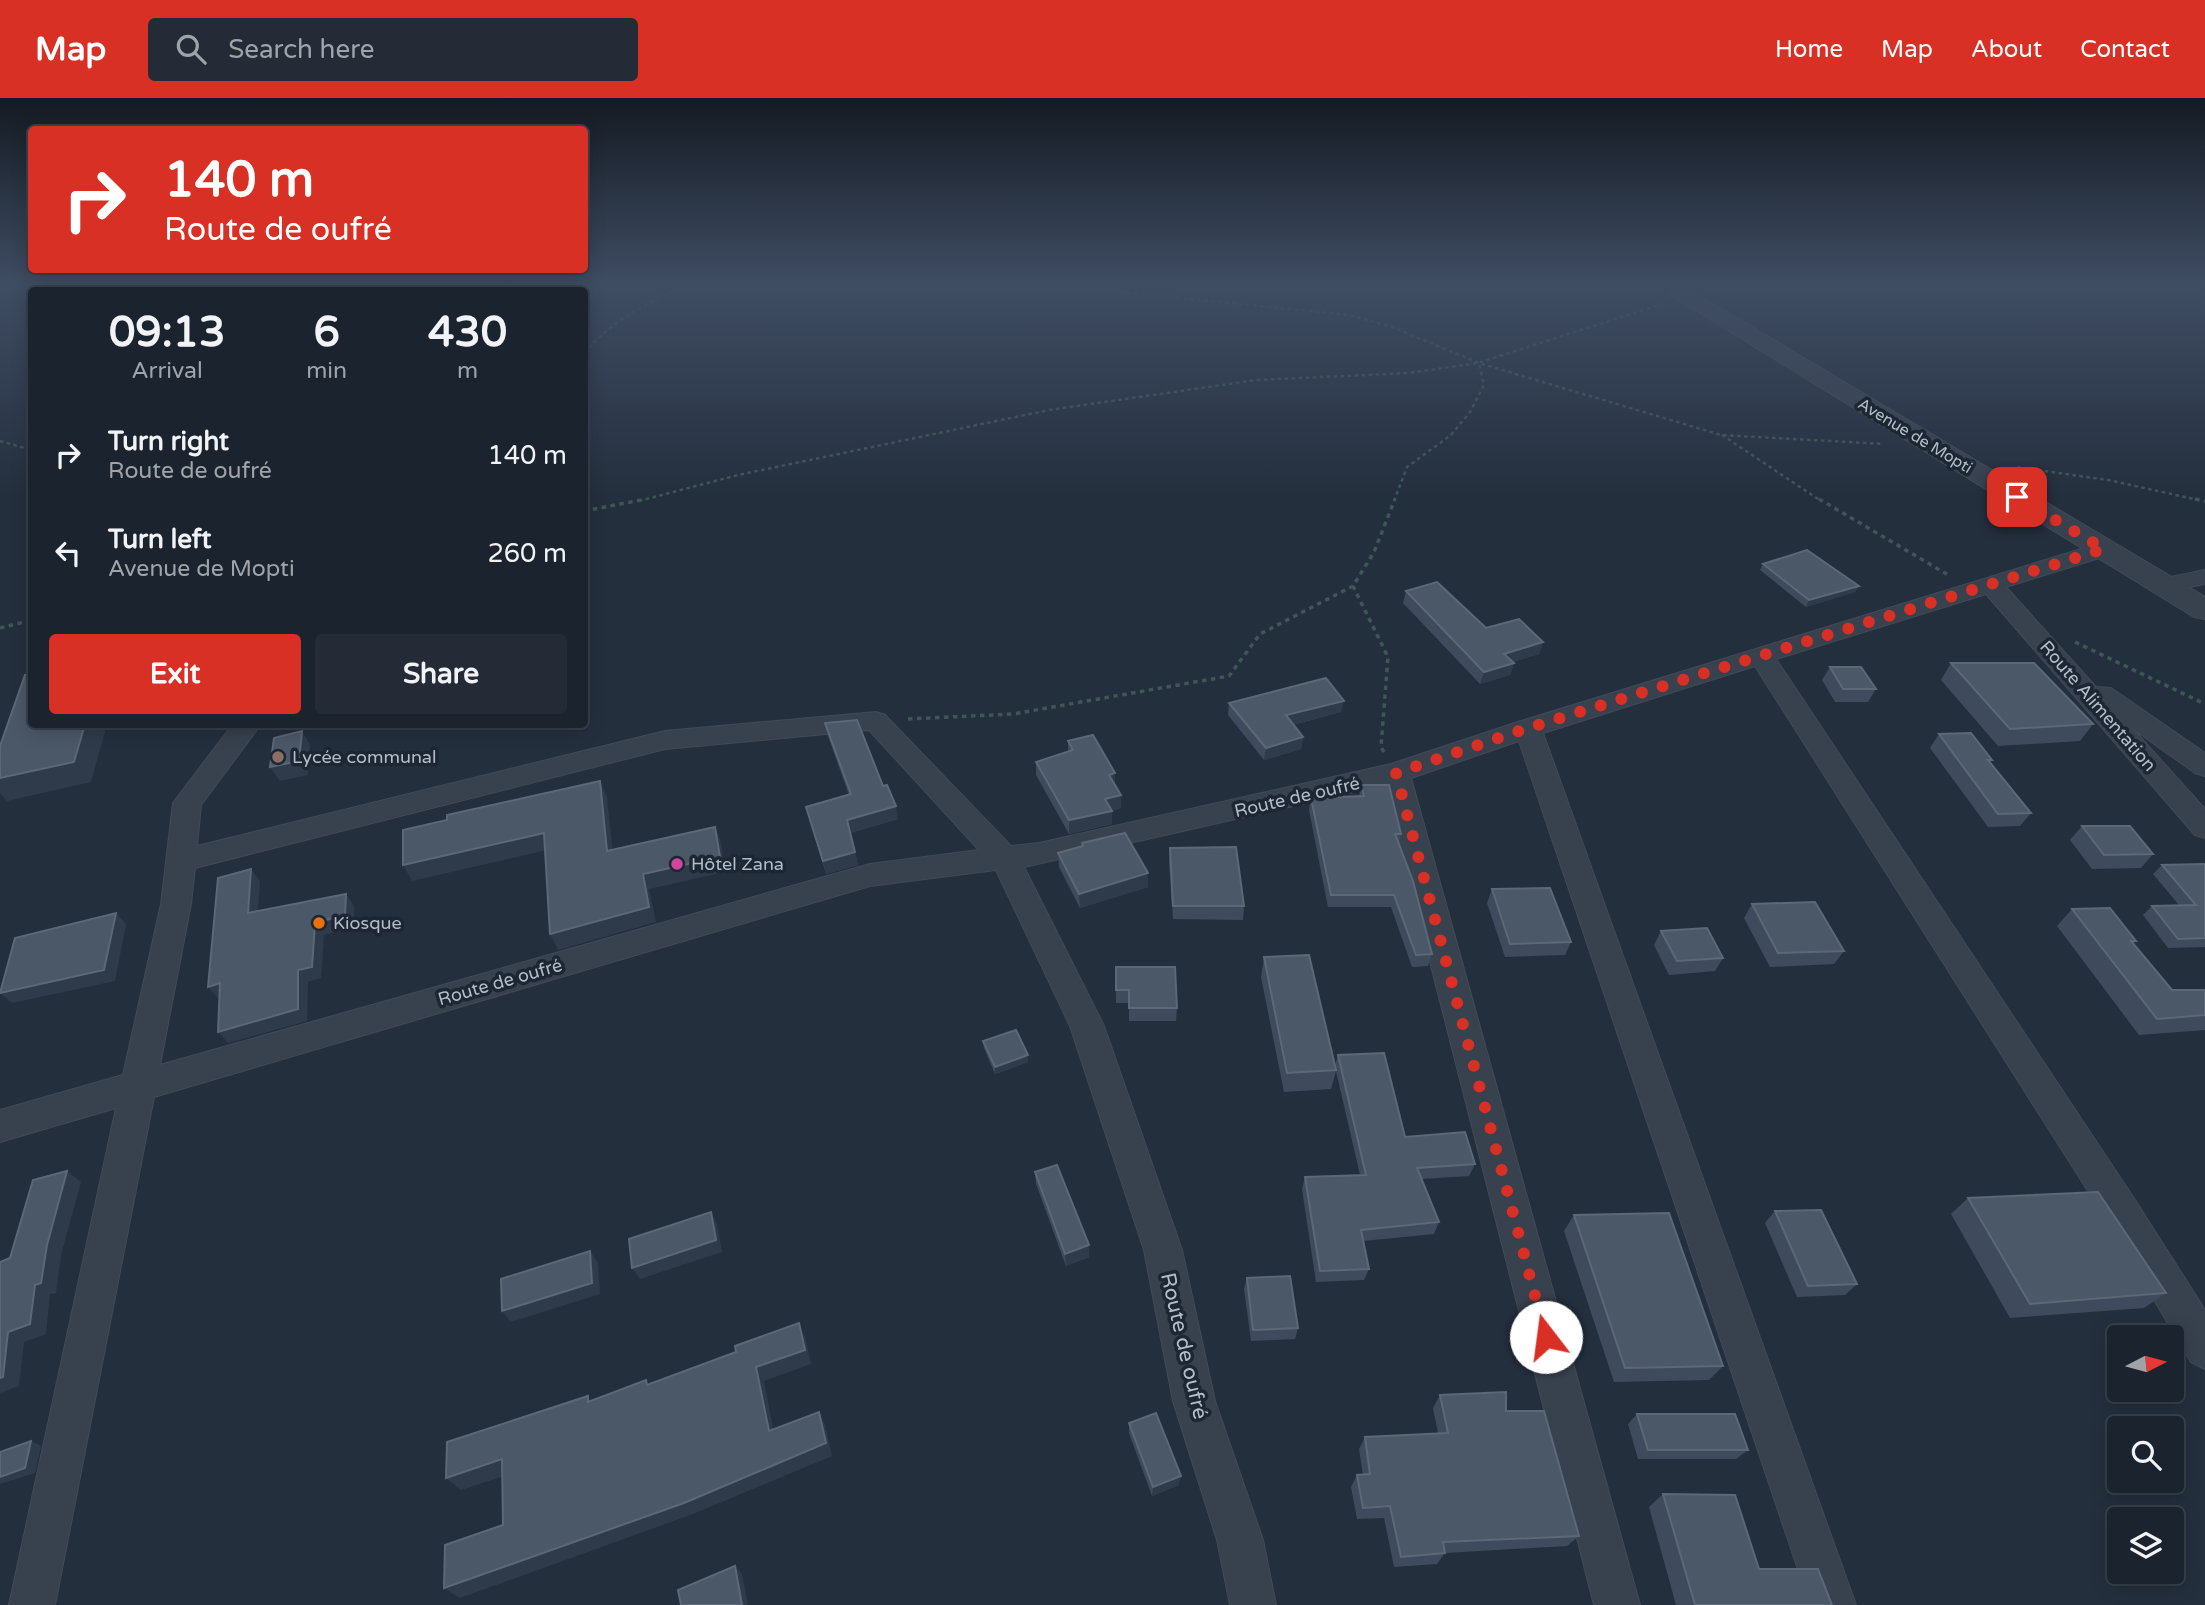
<!DOCTYPE html>
<html lang="en">
<head>
<meta charset="utf-8">
<style>
	:root { --surface:#1b232e; --page:#242b36; --text:#f1f3f6; --muted:#a0a4aa; --line:#39404a; --accent:#d93025 }
	body { margin:0; font-family:"Varela Round",sans-serif; background:var(--page); color:var(--text); height:100vh; display:flex; flex-direction:column; font-size:26px; white-space:nowrap }
	* { box-sizing:border-box; margin:0 }
	p { font-size:23px; color:var(--muted) }
	.icon { flex:none; width:38px; height:38px; fill:none; stroke:currentColor; stroke-width:2; stroke-linecap:round; stroke-linejoin:round }
	.map { position:relative; flex:1; overflow:hidden }
	.details { position:absolute; left:28px; top:189px; width:560px; height:441px; display:flex; flex-direction:column; background:var(--surface); border-radius:7px; box-shadow:0 4px 18px #0003,0 0 0 2px var(--line) }
	.details>* { flex:none }
	.banner { position:absolute; left:28px; top:28px; width:560px; height:147px; border-radius:7px; box-shadow:0 4px 18px #0003,0 0 0 2px var(--line); background:#d93025; color:#fff; overflow:hidden }
	.needle { width:46px; rotate:84deg }
	.buttons { position:absolute; left:2107px; top:1227px; display:grid; gap:14px }
	.buttons a { display:grid; place-items:center; width:77px; height:77px; border-radius:7px; background:var(--surface); box-shadow:0 4px 18px #0003,0 0 0 2px var(--line); font-size:35px }
	.pin { position:absolute; display:grid; place-items:center; width:60px; height:60px; color:#fff; margin:-30px; border-radius:14px; box-shadow:0 4px 10px #0006 }
	.me { position:absolute; width:77px; margin:-38px; rotate:345deg; stroke-linejoin:round; filter:drop-shadow(0 0 5px #0008) }
	.turn { display:flex; align-items:center; gap:24px; height:147px; padding:0 21px; font-size:32px }
	.turn .icon { width:91px; height:91px; stroke-width:2.5 }
	.turn b { display:block; font-size:49px; line-height:60px }
	.eta { display:flex; justify-content:space-evenly; align-items:center; height:119px; text-align:center }
	.eta b { font-size:42px; font-weight:700; line-height:49px }
	.button { display:flex; gap:14px; margin-top:auto; padding:14px 21px }
	.button a { flex:1; height:80px; border-radius:7px; background:var(--accent); color:#fff; font-size:28px; font-weight:700; line-height:80px; text-align:center }
	.button a+a { background:var(--page); color:var(--text) }
	ul { padding:0; list-style:none }
	li { display:flex; align-items:center; gap:21px; height:98px; padding:0 21px }
	li div { flex:1 }
	li b { display:block; font-size:26px }
	li em { font-style:normal }
	header { display:flex; align-items:center; gap:42px; box-sizing:border-box; height:98px; padding:0 35px; background:var(--accent); color:#fff }
	header strong { font-size:33px }
	nav { display:flex; gap:38px; margin-inline-start:auto; font-size:24px }
	.search { width:490px; height:63px; background:var(--page); display:flex; align-items:center; gap:18px; box-sizing:border-box; padding:0 24px; border-radius:7px; color:var(--muted); font-size:26px }
	.map>svg:first-child { display:block }
	.lines { fill:none; stroke-linecap:round; stroke-linejoin:round }
	.minor-casing { stroke:#414a57; stroke-width:2 }
	.tertiary-casing { stroke:#414a57; stroke-width:2 }
	.path-far1 { stroke:#3f5557; stroke-width:2.5; stroke-dasharray:3.5 3.5; stroke-linecap:butt }
	.path { stroke:#3f5557; stroke-width:3.5; stroke-dasharray:4.5 4.5; stroke-linecap:butt }
	.minor { fill:#38414e; fill-rule:evenodd }
	.tertiary { fill:#38414e; fill-rule:evenodd }
	.wall { fill:#3f4b5c }
	.shaded-wall { fill:#2f3b4b }
	.building { fill:#4b5868; stroke:#5c6777; stroke-width:2 }
	.route { stroke:#d93025; stroke-width:12; stroke-dasharray:0 21.6 }
	.education-dot { fill:#8d6e63; stroke:#1d2633; stroke-width:2.5 }
	.hotel-dot { fill:#d1479c; stroke:#1d2633; stroke-width:2.5 }
	.food-dot { fill:#e8710a; stroke:#1d2633; stroke-width:2.5 }
	.labels { text-anchor:middle; dominant-baseline:central; stroke-width:7; stroke-linejoin:round; paint-order:stroke }
	.far-street-label { font-size:16px; fill:#b4bcc9; stroke:#1d2633 }
	.street-label { font-size:18px; fill:#b4bcc9; stroke:#1d2633 }
	.poi-label { font-size:18px; fill:#b4bcc9; stroke:#1d2633; text-anchor:start }
	.near-street-label { font-size:21px; fill:#b4bcc9; stroke:#1d2633 }
</style>
</head>
<body>
<header>
<strong>Map</strong>
<div class="search"><svg class="icon" aria-label="search" viewBox="0 0 24 24"><circle cx="10" cy="10" r="6"/><path d="M15 15l6 6"/></svg>Search here</div>
<nav><a>Home</a><a>Map</a><a>About</a><a>Contact</a></nav>
</header>
<div class="map">
<svg width="2205" height="1507" viewBox="0 0 2205 1507">
	<rect width="100%" height="100%" fill="#242f3e"/>
	<g class="lines">
		<defs>
			<g id="minor">
				<path d="M521,185H538L533,192H517Z"/>
				<path d="M2104,444L2112,446L2115,451L2112,456L2006,489L2096,589L2111,590L2205,655V678L2195,675L2132,630L2205,711V740L2195,737L1986,496L1776,561L2135,1102L2205,1212V1271L2191,1264L2109,1126L1755,568L1543,635L1856,1507H1810L1519,643L1411,680L1640,1507H1594L1385,687L1024,769L1104,928L1182,1152L1215,1303L1263,1442L1276,1507H1230L1217,1442L1173,1303L1144,1152L1070,928L996,772L870,788L154,999L55,1507H9L116,1010L0,1044V1012L123,977L161,806L173,705L233,626H261L201,707L197,748L665,633L876,614L885,617L1011,748L1039,745L1391,666L1518,624ZM869,632L979,752L870,766L160,967L191,806L195,770L665,651Z"/>
				<path d="M2205,472V486L2164,494L2156,492L2152,487L2156,482Z"/>
			</g>
			<path id="tertiary" d="M1651,185H1678L2205,499V521L2194,519Z"/>
		</defs>
		<!-- minor casing -->
		<use href="#minor" class="minor-casing"/>
		<!-- tertiary casing -->
		<use href="#tertiary" class="tertiary-casing"/>
		<!-- path-far1 -->
		<g class="path-far1">
			<path d="M1030,185L1349,217L1392,229L1479,265L1721,337L1884,346"/>
			<path d="M383,192L386,185"/>
			<path d="M1718,192L1755,185"/>
			<path d="M584,255C613,221 656,198 698,185"/>
			<path d="M1722,337L1821,403"/>
			<path d="M0,343L32,352"/>
			<path d="M2017,369L2108,382L2203,403"/>
			<path d="M639,403L738,377L1049,312L1256,282L1409,275L1478,265L1662,206"/>
			<path d="M1394,403L1407,369L1451,337L1470,314L1484,287L1479,265"/>
		</g>
		<!-- path -->
		<g class="path">
			<path d="M1819,401L1950,478"/>
			<path d="M2195,401L2205,403"/>
			<path d="M584,413L646,401"/>
			<path d="M0,530L32,522"/>
			<path d="M2075,544L2205,606"/>
			<path d="M908,621L1013,616L1229,578L1260,536L1353,488"/>
			<path d="M1384,654L1381,649L1388,559L1353,488L1374,454L1395,401"/>
		</g>
		<!-- minor -->
		<use href="#minor" class="minor"/>
		<!-- tertiary -->
		<use href="#tertiary" class="tertiary"/>
	</g>
	<!-- wall -->
	<g class="wall">
		<path d="M1763,466L1859,488L1855,494L1806,509L1760,472Z"/>
		<path d="M1406,493L1486,530L1543,544L1539,556L1513,564L1514,565L1510,577L1480,586L1403,505Z"/>
		<path d="M1951,565L2093,626L2080,643L1998,648L1941,582Z"/>
		<path d="M1830,569L1876,591L1868,604H1835L1822,582Z"/>
		<path d="M1229,605L1341,614L1293,627L1303,639L1301,651L1264,662L1228,617Z"/>
		<path d="M825,625L883,688L898,721L850,735L858,767L826,776L806,709L849,697L828,638Z"/>
		<path d="M1939,636L1992,662L1990,664L2031,715L2020,728L1988,729L1930,650Z"/>
		<path d="M1068,643L1115,686L1121,710L1112,713V726L1069,736L1036,677V664L1068,654Z"/>
		<path d="M1361,687L1401,736L1399,746L1432,856L1428,868L1412,869L1391,809H1328L1309,712L1311,700L1359,699Z"/>
		<path d="M2082,728L2153,756L2141,770L2092,771L2070,742Z"/>
		<path d="M1082,745L1148,775V789L1080,810L1059,769L1058,755L1082,749Z"/>
		<path d="M1170,750L1244,808L1243,822L1173,821L1169,764Z"/>
		<path d="M2205,766V849L2168,850L2143,817L2152,808L2179,807L2153,776L2162,767Z"/>
		<path d="M1492,791L1571,844L1565,857L1505,859L1487,805Z"/>
		<path d="M1752,806L1844,853L1834,866L1770,869L1744,820Z"/>
		<path d="M2072,811L2136,843L2133,846L2172,892H2205V932L2139,937L2057,828Z"/>
		<path d="M1661,833L1723,860L1715,873L1669,877L1654,847Z"/>
		<path d="M1264,859L1335,968L1338,957L1405,1039L1475,1066L1469,1078L1422,1081L1439,1124L1434,1136L1363,1143L1369,1171L1364,1182L1316,1184L1302,1091L1305,1079L1360,1077L1336,973L1331,991L1284,994L1261,879Z"/>
		<path d="M1116,869L1177,910L1176,923H1129V905H1116Z"/>
		<path d="M983,943L1028,957V964L995,976L984,950Z"/>
		<path d="M1035,1074L1089,1159L1066,1168L1036,1086Z"/>
		<path d="M1968,1100L2166,1195L2144,1210L2010,1220L1951,1116Z"/>
		<path d="M1775,1113L1857,1186L1845,1197L1797,1199L1765,1125Z"/>
		<path d="M1574,1117L1723,1268L1709,1282L1614,1284L1564,1133Z"/>
		<path d="M1247,1180L1298,1230L1295,1241L1251,1243L1244,1191Z"/>
		<path d="M1440,1297L1506,1313L1579,1438L1567,1448L1445,1455L1437,1466L1394,1469L1384,1420L1357,1421L1351,1389L1357,1377H1363L1359,1351L1365,1339L1438,1335L1433,1310Z"/>
		<path d="M1637,1316L1748,1352L1736,1361H1638L1628,1326Z"/>
		<path d="M1129,1325L1179,1387L1152,1398L1129,1335Z"/>
		<path d="M1663,1396L1759,1471L1832,1507H1676L1649,1409Z"/>
	</g>
	<!-- shaded-wall -->
	<g class="shaded-wall">
		<path d="M1859,488L1855,494L1806,509L1809,502Z"/>
		<path d="M1543,544L1539,556L1500,568L1504,556Z"/>
		<path d="M1514,565L1510,577L1480,586L1484,574Z"/>
		<path d="M1344,603L1341,614L1284,629L1286,617Z"/>
		<path d="M85,626H107L91,684L7,703L0,695V680Z"/>
		<path d="M302,633L310,647L308,677L280,683L270,669Z"/>
		<path d="M1303,639L1301,651L1264,662L1266,650Z"/>
		<path d="M1115,675V688L1109,677Z"/>
		<path d="M600,683L607,699L614,768L607,753Z"/>
		<path d="M1121,697V710L1108,714L1112,713V726L1069,736V722L1105,701Z"/>
		<path d="M896,708L898,721L849,735L847,722Z"/>
		<path d="M715,729L721,745L725,774L649,791L656,824L558,852L550,836Z"/>
		<path d="M544,735L551,751L412,783L403,767Z"/>
		<path d="M855,754L858,767L826,776L823,763Z"/>
		<path d="M251,771L260,783L257,827L248,815Z"/>
		<path d="M1148,775V789L1080,810L1079,796Z"/>
		<path d="M346,796L354,808V829L324,837L321,880L308,884L307,923L228,945L218,934L298,872L315,825Z"/>
		<path d="M116,815L126,826L115,883L12,905L0,895Z"/>
		<path d="M220,885L230,897L218,900L208,889Z"/>
		<path d="M1028,957V964L995,976V969Z"/>
		<path d="M67,1073L81,1084L61,1157L56,1195L50,1196L46,1236L24,1244L19,1288L0,1295V1280L8,1234L35,1187Z"/>
		<path d="M711,1114L717,1126L722,1154L640,1181L632,1170Z"/>
		<path d="M1089,1147V1159L1066,1168L1065,1156Z"/>
		<path d="M590,1153L598,1165L600,1196L511,1224L502,1213Z"/>
		<path d="M799,1225L805,1239L811,1266L764,1283L776,1346L769,1333L756,1269Z"/>
		<path d="M819,1314L825,1327L832,1358L693,1416L460,1500L444,1490Z"/>
		<path d="M31,1343L41,1348L35,1375L0,1386V1379Z"/>
		<path d="M502,1361L516,1374L461,1392L446,1380Z"/>
		<path d="M1181,1378L1179,1387L1152,1398L1153,1389Z"/>
		<path d="M735,1468L742,1476L748,1507H742Z"/>
	</g>
	<!-- building -->
	<g class="building">
		<path d="M1807,452L1859,488L1809,502L1763,466Z"/>
		<path d="M1437,484L1486,530L1519,521L1543,544L1504,556L1514,565L1484,574L1406,493Z"/>
		<path d="M1951,565H2034L2093,626L2010,631Z"/>
		<path d="M1830,569H1861L1876,591H1843Z"/>
		<path d="M32,576V626H85L74,664L0,680V648L25,577Z"/>
		<path d="M1326,580L1344,603L1286,617L1303,639L1266,650L1229,605Z"/>
		<path d="M857,622L883,688L887,687L896,708L847,722L855,754L823,763L806,709L851,696L825,625Z"/>
		<path d="M302,633L299,663L270,669L274,640Z"/>
		<path d="M1971,635L1992,662H1988L2031,715L1998,716L1939,636Z"/>
		<path d="M1093,637L1115,675L1109,677L1121,697L1105,701L1112,713L1069,722L1036,664L1073,652L1068,643Z"/>
		<path d="M600,683L607,753L715,729L720,759L643,776L649,809L550,836L544,735L403,767V732L447,722V717Z"/>
		<path d="M1361,687H1389L1401,736H1395L1413,783L1432,856L1416,857L1394,797H1331L1311,700L1364,698Z"/>
		<path d="M2082,728H2130L2153,756L2104,757Z"/>
		<path d="M1125,735L1148,775L1079,796L1058,755L1083,748L1082,745Z"/>
		<path d="M1236,749L1244,808H1173L1170,750Z"/>
		<path d="M2205,766V840L2178,841L2152,808L2196,807L2162,767Z"/>
		<path d="M251,771L248,815L346,796L345,817L315,825L312,869L298,872V911L218,934L220,885L208,889L218,780Z"/>
		<path d="M1550,790L1571,844L1510,846L1492,791Z"/>
		<path d="M1815,804L1844,853L1778,855L1752,806Z"/>
		<path d="M2110,810L2136,843H2131L2172,892H2205V917L2157,921L2072,811Z"/>
		<path d="M116,815L104,872L0,895L15,840Z"/>
		<path d="M1707,830L1723,860L1677,863L1661,833Z"/>
		<path d="M1309,857L1336,972L1287,975L1264,859Z"/>
		<path d="M1116,869H1175L1177,910H1129V892H1116Z"/>
		<path d="M1016,932L1028,957L995,969L983,943Z"/>
		<path d="M1384,955L1405,1039L1465,1034L1475,1066L1417,1070L1439,1124L1361,1132L1369,1171L1320,1173L1305,1079L1366,1077L1338,957Z"/>
		<path d="M1057,1067L1089,1147L1065,1156L1035,1074Z"/>
		<path d="M67,1073L47,1147L41,1185L35,1187L30,1226L8,1234L3,1279L0,1280V1164L10,1160L33,1082Z"/>
		<path d="M2098,1094L2166,1195L2030,1206L1968,1100Z"/>
		<path d="M1821,1112L1857,1186L1808,1188L1775,1113Z"/>
		<path d="M711,1114L716,1142L632,1170L629,1141Z"/>
		<path d="M1669,1115L1723,1268L1625,1270L1574,1117Z"/>
		<path d="M590,1153L592,1185L502,1213L501,1181Z"/>
		<path d="M1290,1178L1298,1230L1253,1232L1247,1180Z"/>
		<path d="M799,1225L805,1252L756,1269L769,1333L819,1314L826,1345L684,1405L444,1490L445,1447L503,1427L502,1361L446,1380L447,1344L588,1298V1304L646,1282L647,1287L736,1254L735,1248Z"/>
		<path d="M1506,1294V1313H1544L1579,1438L1443,1444L1445,1455L1401,1459L1390,1408L1363,1410L1357,1377L1370,1376L1365,1339L1448,1335L1440,1297Z"/>
		<path d="M1156,1315L1181,1378L1153,1389L1129,1325Z"/>
		<path d="M1637,1316H1735L1748,1352H1648Z"/>
		<path d="M31,1343L25,1370L0,1379V1354Z"/>
		<path d="M1663,1396L1735,1397L1759,1471H1818L1832,1507H1695Z"/>
		<path d="M735,1468L742,1507H681L678,1492Z"/>
	</g>
	<!-- sky -->
	<linearGradient id="sky" x2="0" y2="1"><stop stop-color="#141a22"/><stop offset="0.47" stop-color="#3f4d63"/><stop offset="1" stop-color="#3f4d63" stop-opacity="0"/></linearGradient>
	<rect width="2205" height="396" fill="url(#sky)"/>
	<g class="lines">
		<!-- route -->
		<path class="route" d="M1546,1239L1396,675L1528,630L2104,451L2017,399"/>
	</g>
	<!-- markers -->
	<circle class="education-dot" cx="278" cy="659" r="7"/>
	<circle class="hotel-dot" cx="677" cy="766" r="7"/>
	<circle class="food-dot" cx="319" cy="825" r="7"/>
	<g class="labels">
		<!-- far-street labels -->
		<g class="far-street-label">
			<text transform="translate(1915 338) rotate(31)">Avenue de Mopti</text>
		</g>
		<!-- street labels -->
		<g class="street-label">
			<text transform="translate(2098 608) rotate(49)">Route Alimentation</text>
			<text transform="translate(1297 699) rotate(-13)">Route de oufré</text>
			<text transform="translate(500 884) rotate(-16)">Route de oufré</text>
		</g>
		<!-- poi labels -->
		<g class="poi-label">
			<text x="292" y="659">Lycée communal</text>
			<text x="691" y="766">Hôtel Zana</text>
			<text x="333" y="825">Kiosque</text>
		</g>
		<!-- near-street labels -->
		<g class="near-street-label">
			<text transform="translate(1184 1248) rotate(77)">Route de oufré</text>
		</g>
	</g>
</svg>
<div class="buttons">
<a><svg class="needle" viewBox="-14 -14 28 28"><path d="M0-13l5 13h-10z" fill="#e53935"/><path d="M0 13l5-13h-10z" fill="#a0a4aa"/></svg></a>
<a><svg class="icon" aria-label="search" viewBox="0 0 24 24"><circle cx="10" cy="10" r="6"/><path d="M15 15l6 6"/></svg></a>
<a><svg class="icon" aria-label="layers" viewBox="0 0 24 24"><path d="M12 4l9 5-9 5-9-5zM3 14l9 5 9-5"/></svg></a>
</div>
<div class="pin" style="left:2017px;top:399px;background:#d93025"><svg class="icon" aria-label="arrive" viewBox="0 0 24 24"><path d="M6 21V4h12l-3 4 3 4H6"/></svg></div>
<svg class="me" style="left:1546px;top:1239px" viewBox="-20 -20 40 40"><circle r="19" fill="#fff"/><path d="M0-13L10 11 0 6-10 11z" fill="#d93025"/></svg>
<div class="banner">
<div class="turn"><svg class="icon" aria-label="right" viewBox="0 0 24 24"><path d="M7 20v-9h11M14 6l5 5-5 5"/></svg><div><b>140 m</b>Route de oufré</div></div>
</div>
<section class="details">
<div class="eta">
<div><b>09:13</b><p>Arrival</p></div>
<div><b>6</b><p>min</p></div>
<div><b>430</b><p>m</p></div>
</div>
<ul>
<li><svg class="icon" aria-label="right" viewBox="0 0 24 24"><path d="M7 20v-9h11M14 6l5 5-5 5"/></svg><div><b>Turn right</b><p>Route de oufré</p></div><em>140 m</em></li>
<li><svg class="icon" aria-label="left" viewBox="0 0 24 24"><path d="M17 20v-9H6M10 6l-5 5 5 5"/></svg><div><b>Turn left</b><p>Avenue de Mopti</p></div><em>260 m</em></li>
</ul>
<div class="button"><a>Exit</a><a>Share</a></div>
</section>
</div>
</body>
</html>
